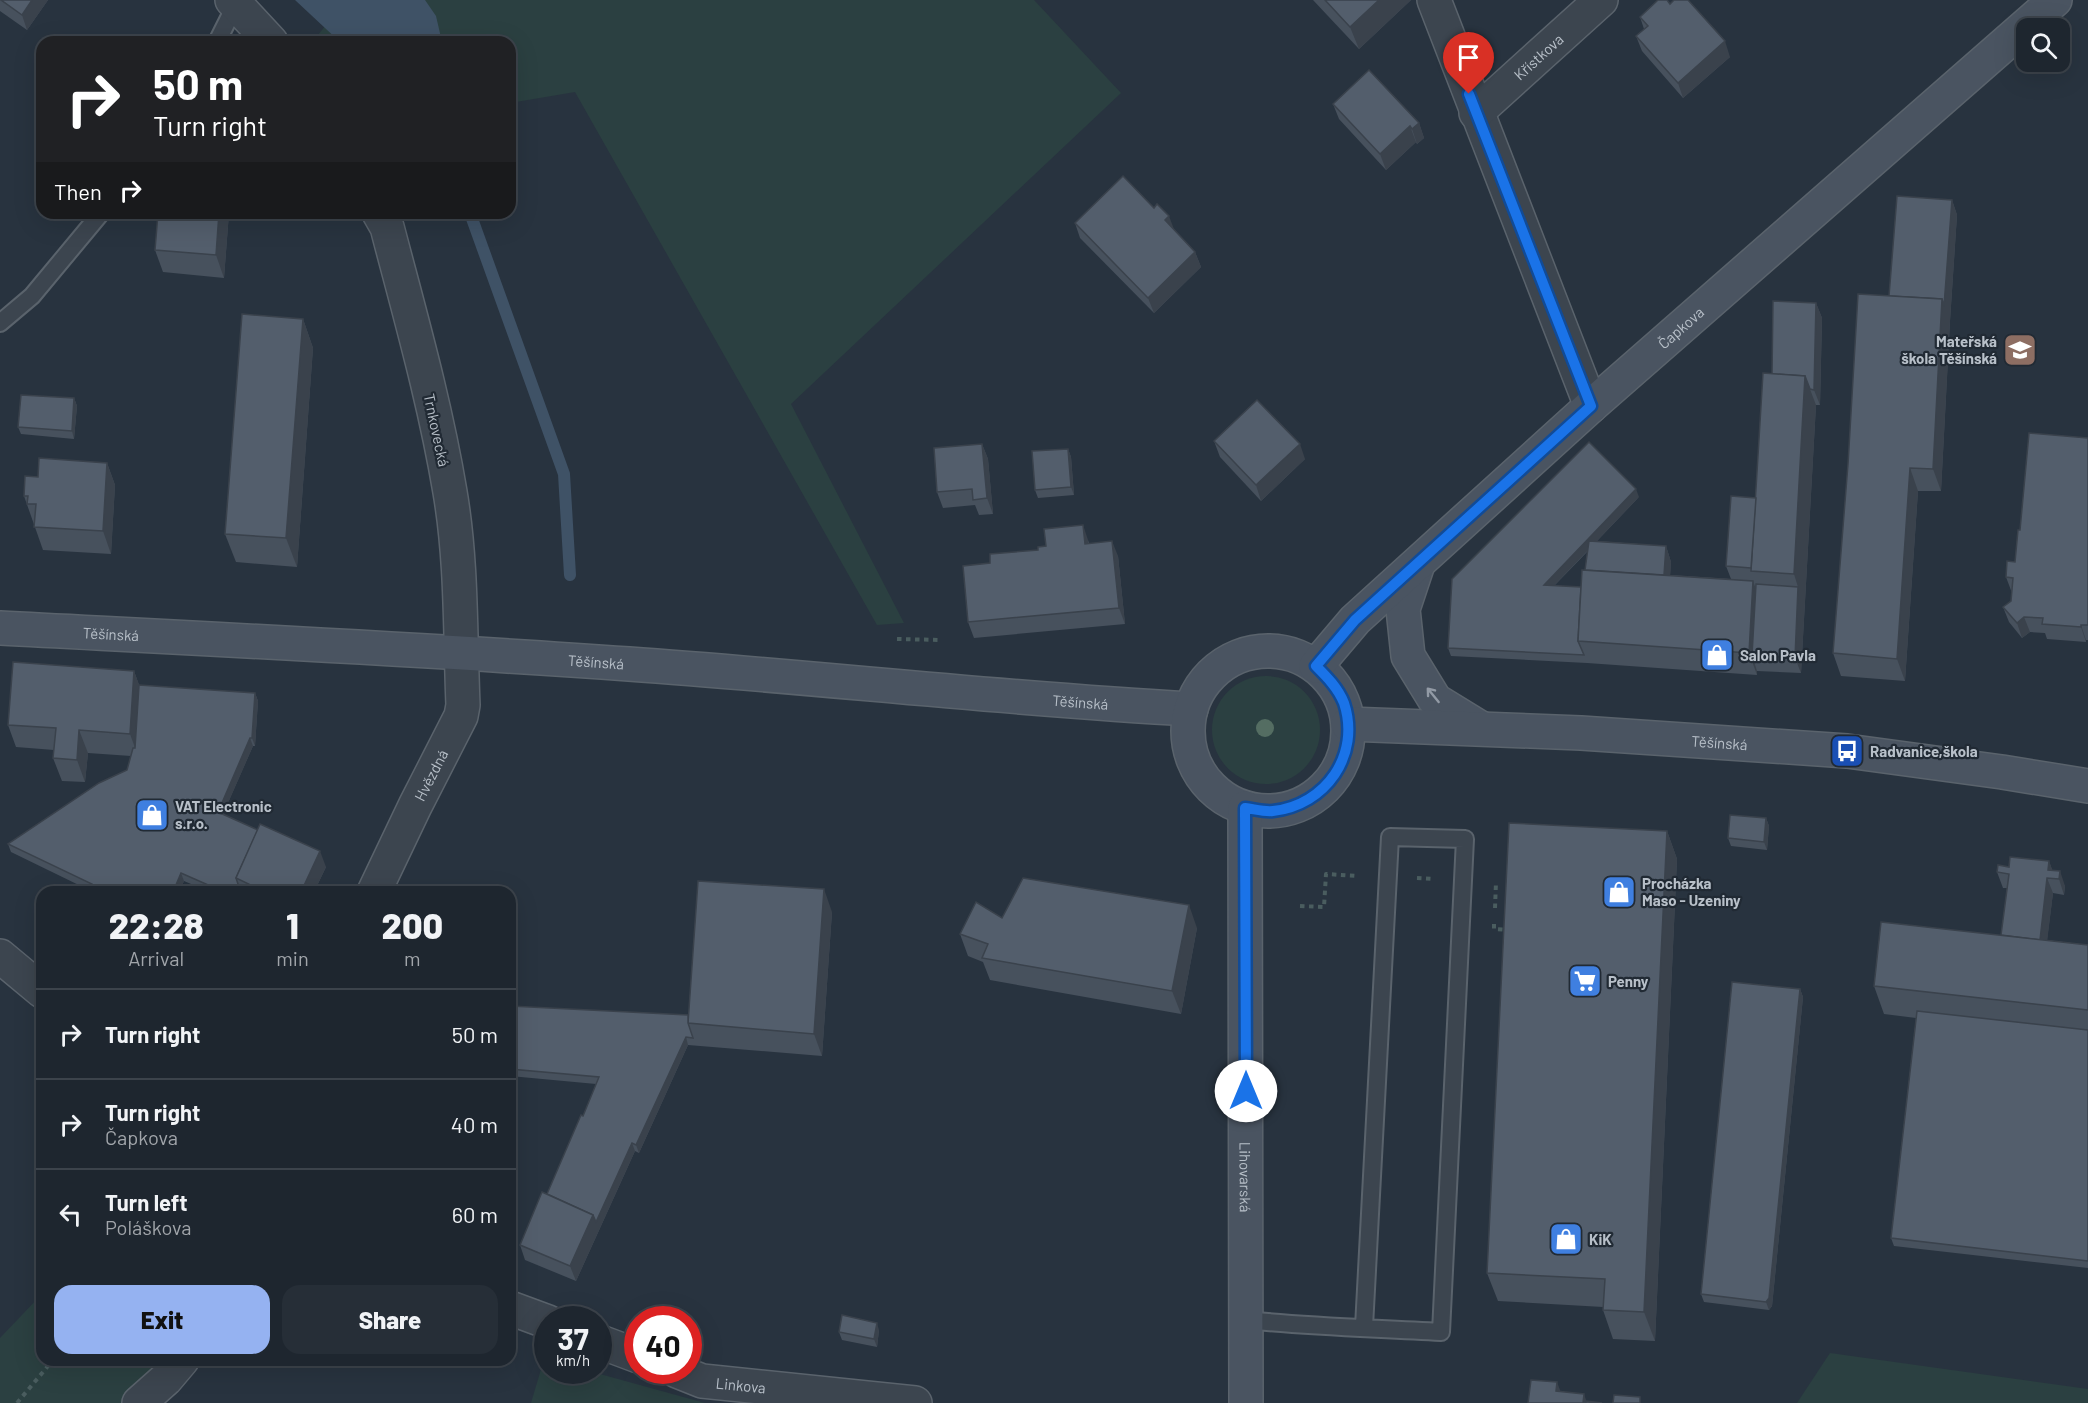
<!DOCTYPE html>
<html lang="en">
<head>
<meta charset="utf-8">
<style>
	:root { --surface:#1e262f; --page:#262e37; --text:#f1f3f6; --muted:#a1a5aa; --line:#3c434b; --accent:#95b2f1 }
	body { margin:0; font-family:Barlow,sans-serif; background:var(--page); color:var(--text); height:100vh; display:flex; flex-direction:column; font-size:22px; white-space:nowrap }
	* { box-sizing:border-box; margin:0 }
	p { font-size:20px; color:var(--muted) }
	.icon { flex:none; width:33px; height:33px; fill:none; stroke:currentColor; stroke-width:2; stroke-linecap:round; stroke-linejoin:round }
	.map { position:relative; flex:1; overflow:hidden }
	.details { position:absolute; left:36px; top:886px; width:480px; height:480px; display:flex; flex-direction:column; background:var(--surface); border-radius:18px; box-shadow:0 6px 24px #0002,0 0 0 2px var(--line) }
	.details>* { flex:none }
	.top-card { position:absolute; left:36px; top:36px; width:480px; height:183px; border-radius:18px; box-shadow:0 6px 24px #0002,0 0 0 2px var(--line); background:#202124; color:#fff; overflow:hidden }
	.controls { position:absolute; left:2016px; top:18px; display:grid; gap:12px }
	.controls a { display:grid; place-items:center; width:54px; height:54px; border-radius:12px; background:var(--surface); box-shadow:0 6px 24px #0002,0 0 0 2px var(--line); font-size:30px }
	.speed { position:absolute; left:534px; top:1306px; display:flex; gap:12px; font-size:30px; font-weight:700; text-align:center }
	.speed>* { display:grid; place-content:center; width:78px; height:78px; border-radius:50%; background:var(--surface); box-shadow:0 6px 24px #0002,0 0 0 2px var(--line); line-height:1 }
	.speed small { font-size:15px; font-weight:400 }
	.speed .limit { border:9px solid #d22; background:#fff; color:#111 }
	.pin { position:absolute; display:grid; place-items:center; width:51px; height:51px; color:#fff; margin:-62px -26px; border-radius:50% 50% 50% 0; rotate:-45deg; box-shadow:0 0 6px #0007 }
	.pin .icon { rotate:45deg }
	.me { position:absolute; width:66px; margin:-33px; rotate:0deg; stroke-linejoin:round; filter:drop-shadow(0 0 4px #0008) }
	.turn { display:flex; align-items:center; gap:21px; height:126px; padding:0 18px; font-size:27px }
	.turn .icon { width:78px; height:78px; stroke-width:2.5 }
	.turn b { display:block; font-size:42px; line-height:51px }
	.then { display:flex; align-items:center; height:57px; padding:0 18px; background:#0003; gap:12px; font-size:22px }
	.eta { display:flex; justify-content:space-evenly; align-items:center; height:102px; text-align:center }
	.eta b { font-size:36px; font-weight:800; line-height:42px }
	.action { display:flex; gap:12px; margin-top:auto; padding:12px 18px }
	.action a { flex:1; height:69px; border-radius:18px; background:var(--accent); color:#111; font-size:24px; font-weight:800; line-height:69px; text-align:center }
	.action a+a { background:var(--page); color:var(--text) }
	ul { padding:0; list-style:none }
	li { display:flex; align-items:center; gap:18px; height:90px; padding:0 18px; border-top:2px solid var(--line) }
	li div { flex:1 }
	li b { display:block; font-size:22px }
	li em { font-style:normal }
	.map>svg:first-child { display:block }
	.green { fill:#2b4041 }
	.water { fill:#3f5266 }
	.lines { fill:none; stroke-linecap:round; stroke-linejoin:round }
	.stream { stroke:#3f5266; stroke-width:12 }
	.lane-casing { stroke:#5a636c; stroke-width:20 }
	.street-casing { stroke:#5a636c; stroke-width:36 }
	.secondary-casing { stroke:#5a636c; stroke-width:36 }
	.path { stroke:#4a5d5f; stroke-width:4; stroke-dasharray:4.5 4.5; stroke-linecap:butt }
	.lane { stroke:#3c454f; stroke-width:16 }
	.street { stroke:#3c454f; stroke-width:33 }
	.secondary { stroke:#4a5461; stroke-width:33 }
	.tree { fill:#546d62 }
	.wall { fill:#47515d; fill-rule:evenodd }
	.shaded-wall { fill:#3a424c }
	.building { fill:#535e6c; stroke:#3a424c; stroke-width:1.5 }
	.oneway { stroke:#929aa5 }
	.route-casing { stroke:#114b97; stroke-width:15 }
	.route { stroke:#1a73e8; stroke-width:10 }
	.labels { text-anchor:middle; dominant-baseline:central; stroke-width:4.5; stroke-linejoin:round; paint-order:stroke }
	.street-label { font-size:15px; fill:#b8c0c9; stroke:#212a34 }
	.poi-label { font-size:15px; font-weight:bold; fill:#b8c0c9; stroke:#212a34; text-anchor:start }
</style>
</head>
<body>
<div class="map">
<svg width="2088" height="1403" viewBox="0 0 2088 1403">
	<rect width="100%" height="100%" fill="#28333f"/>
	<!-- green -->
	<g class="green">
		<path d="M347,0H1034L1121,93L791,404L904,623L877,625L575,92L510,103V42H312Z"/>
		<circle cx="1266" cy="730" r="54"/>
		<path d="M42,1294V1360L167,1361L159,1371L123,1403H0V1338Z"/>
		<path d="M547,1349L548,1371H589L705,1403H531Z"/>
		<path d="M1830,1353L2088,1389V1403H1797Z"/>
	</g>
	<!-- water -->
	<path class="water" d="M295,0H425L436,16L442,42H340Z"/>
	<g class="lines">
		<!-- stream -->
		<path class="stream" d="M470,213L564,474L570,575"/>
		<defs>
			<g id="lane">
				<path d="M217,42L236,4"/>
				<path d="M0,323L32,296L101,213"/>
				<path d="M1247,1320C1311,1327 1376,1328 1441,1332L1465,839L1390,837L1364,1327"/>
			</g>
			<g id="street">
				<path d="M232,0L271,42"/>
				<path d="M1434,0L1591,406"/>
				<path id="s1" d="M1476,113L1601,0"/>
				<path id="s2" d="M374,892L415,806L461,716L463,705C460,634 462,562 450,492C435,402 410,315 387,227L379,213"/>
				<path d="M0,956L42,991"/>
				<path d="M510,1308L548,1322"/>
				<path d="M598,1341L638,1356"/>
				<path id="s3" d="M677,1371L702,1381L915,1403"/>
				<path d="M139,1403L166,1379L182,1360"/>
			</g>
			<g id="secondary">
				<path d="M1418,564L1403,609L1408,656L1435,700L1479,727"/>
				<path id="s4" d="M0,628C210,639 419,649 629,664C816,677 1003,699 1191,709"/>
				<circle cx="1268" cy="731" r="80"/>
				<path id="s5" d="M1316,666L1355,620L1591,406L2055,0"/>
				<path id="s6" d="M1348,724L1581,733L1847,751L2002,772L2088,786"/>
				<path id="s7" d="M1245,808L1246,1403"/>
			</g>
		</defs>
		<!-- lane casing -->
		<use href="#lane" class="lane-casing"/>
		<!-- street casing -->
		<use href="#street" class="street-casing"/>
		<!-- secondary casing -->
		<use href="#secondary" class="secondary-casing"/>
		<!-- path -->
		<g class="path">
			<path d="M897,639L942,640"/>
			<path d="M1417,878L1434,879"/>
			<path d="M1300,906L1324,907L1326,874L1358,876"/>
			<path d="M1495,908L1496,882"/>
			<path d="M1494,924V929L1508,930"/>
			<path d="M17,1403L53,1360"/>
		</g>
		<!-- lane -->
		<use href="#lane" class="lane"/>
		<!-- street -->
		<use href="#street" class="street"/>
		<!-- secondary -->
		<use href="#secondary" class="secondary"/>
	</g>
	<!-- trees -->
	<circle class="tree" cx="1265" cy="728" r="9"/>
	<!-- wall -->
	<g class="wall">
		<path d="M0,0H48L27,30L0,11Z"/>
		<path d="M1313,0H1411L1359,49Z"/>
		<path d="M1640,17L1730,57L1683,98L1642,51L1636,36L1644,29Z"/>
		<path d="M1333,104L1419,123L1424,138L1417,144L1416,142L1386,170L1339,119Z"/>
		<path d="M1952,200L1957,215L1950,321L1941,491H1918L1905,681L1841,676L1833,653L1889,296Z"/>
		<path d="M229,213L224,278L163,272L155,250Z"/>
		<path d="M1075,223L1175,231L1195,252L1201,267L1154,313L1080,238Z"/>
		<path d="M1816,303L1822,318L1820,405H1816L1801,673L1757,671V675L1587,663L1451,656L1448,648L1639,497L1597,541L1666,546L1671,562L1670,575L1731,579L1726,566L1756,498L1772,374ZM1588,551L1585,570L1581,587L1554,586Z"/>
		<path d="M303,319L313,348L297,567L236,562L225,534Z"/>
		<path d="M74,398L77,406L74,439L21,434L18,427Z"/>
		<path d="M2088,438V640H2086V642L2047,639L2045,633L2030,632L2022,638L2009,622L2003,607L2011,601L2012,593L2006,577L2015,562L2020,530Z"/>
		<path d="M1214,441L1305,459L1261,501L1220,457Z"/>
		<path d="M982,444L988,459L993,514L979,515L975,505L943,508L937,492Z"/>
		<path d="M1068,449L1071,457L1074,495L1038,498L1035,490Z"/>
		<path d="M107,463L115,485L111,554L43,550L24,496L38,477Z"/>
		<path d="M1088,540L1089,543L1118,556L1125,624L974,638L968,622L990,563L1038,550Z"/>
		<path d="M134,671L139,685L255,693L258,701L255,746H253L223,814L326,867L314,892H210L184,881L179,892H88L89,890L11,852L8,844L127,770L131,756L88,753L85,782L62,781L53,758L54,750L16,747L8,725Z"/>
		<path d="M1766,818L1769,826L1767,850L1731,846L1728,838Z"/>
		<path d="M1667,831L1677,859L1655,1341L1613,1339L1603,1310V1307L1498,1301L1487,1273Z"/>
		<path d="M2049,861L2052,870L2065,886L2064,895L2053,893L2047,940L2088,945V1268L1894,1246L1891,1238L1916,1018L1884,1014L1874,986L2001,935L2007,888H2003L1997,872L2009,867Z"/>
		<path d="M832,912L822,1056L688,1045L639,1153L635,1151L576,1281L525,1260L520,1245L547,1194L583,1116L596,1084L510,1076V1006L688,1015Z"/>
		<path d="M1002,918L1197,928L1181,1014L990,980L983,962L968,956L960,934Z"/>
		<path d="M1800,989L1803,997L1772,1306L1769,1310L1704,1302L1701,1294Z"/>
		<path d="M879,1330L877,1347L842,1340L839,1332Z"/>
	</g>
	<!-- shaded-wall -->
	<g class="shaded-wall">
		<path d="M32,0H48L27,30L22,15Z"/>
		<path d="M1379,0H1411L1359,49L1350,27Z"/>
		<path d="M1725,41L1730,57L1683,98L1678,83Z"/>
		<path d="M1419,123L1424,138L1417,144L1412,129Z"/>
		<path d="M1410,126L1416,142L1386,170L1380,154Z"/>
		<path d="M1952,200L1957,215L1950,321L1941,491L1933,469L1942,299Z"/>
		<path d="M219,213H229L224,278L216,255Z"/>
		<path d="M1169,216L1175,232L1165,220Z"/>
		<path d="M1195,252L1201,267L1154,313L1148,298Z"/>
		<path d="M1816,303L1822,318L1820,405L1814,390Z"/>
		<path d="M303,319L313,348L297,567L286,538Z"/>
		<path d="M1805,376L1816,405L1801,673L1795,658L1798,587L1794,574Z"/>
		<path d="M74,398L77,406L74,439L72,431Z"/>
		<path d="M982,444L988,459L993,514L987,498Z"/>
		<path d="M1300,444L1305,459L1261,501L1256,485Z"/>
		<path d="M1068,449L1071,457L1074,495L1071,487Z"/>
		<path d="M107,463L115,485L111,554L103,531Z"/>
		<path d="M1910,468L1918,491L1905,681L1897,659Z"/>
		<path d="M1636,489L1639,497L1547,593L1544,585Z"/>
		<path d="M1083,525L1088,540L1090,559L1085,544Z"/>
		<path d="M1112,541L1118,556L1125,624L1119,608Z"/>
		<path d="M1666,546L1671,562L1669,597L1663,582Z"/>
		<path d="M1753,581L1761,603L1752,655L1757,671V675L1749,653Z"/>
		<path d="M2024,617L2030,632L2022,638L2017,623Z"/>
		<path d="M2081,625L2086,640V642L2081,627Z"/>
		<path d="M134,671L142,693L138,756L130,734Z"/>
		<path d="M255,693L258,701L255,746L252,738Z"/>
		<path d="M79,730L88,753L85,782L77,760Z"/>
		<path d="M250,738L253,746L221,819L218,812Z"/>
		<path d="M1766,818L1769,826L1767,850L1764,842Z"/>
		<path d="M1667,831L1677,859L1655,1341L1644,1312Z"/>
		<path d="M320,851L326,867L314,892H301Z"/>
		<path d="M2049,861L2055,877L2048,870Z"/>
		<path d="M2060,871L2065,886L2064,895L2059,879Z"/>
		<path d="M181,873L184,881L179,892H173Z"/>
		<path d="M2047,878L2053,893L2044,967L2038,952Z"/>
		<path d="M239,887L241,892H236Z"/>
		<path d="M824,889L832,912L822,1056L814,1034Z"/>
		<path d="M1189,905L1197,928L1181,1014L1172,991Z"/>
		<path d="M1800,989L1803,997L1772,1306L1769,1310L1766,1302Z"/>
		<path d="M686,1037L688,1045L639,1153L636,1145Z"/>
		<path d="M632,1143L635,1151L576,1281L570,1266L593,1215Z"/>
		<path d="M877,1323L879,1330L877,1347L874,1339Z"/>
		<path d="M1557,1382L1563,1398L1556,1391Z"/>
		<path d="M1584,1394L1587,1403H1583Z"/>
	</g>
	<!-- building -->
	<g class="building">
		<path d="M1,0H32L22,15Z"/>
		<path d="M1325,0H1379L1350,27Z"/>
		<path d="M1658,0H1667L1670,4L1674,0H1688L1725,41L1678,83L1636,36L1648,26L1640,17Z"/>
		<path d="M1369,70L1419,123L1412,129L1410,126L1380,154L1333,104Z"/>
		<path d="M1123,176L1154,208L1157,204L1169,216L1165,220L1195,252L1148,298L1075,223Z"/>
		<path d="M1897,196L1952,200L1944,306L1942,299L1889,296Z"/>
		<path d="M158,213H219L216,255L155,250Z"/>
		<path d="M1858,294L1942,299L1933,469L1910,468L1897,659L1833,653L1848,464Z"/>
		<path d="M1773,301L1816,303L1814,390L1810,389L1805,376L1772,374Z"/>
		<path d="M242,314L303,319L286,538L225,534Z"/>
		<path d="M1763,373L1805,376L1794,574L1751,571Z"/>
		<path d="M21,395L74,398L72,431L18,427Z"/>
		<path d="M1257,400L1300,444L1256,485L1214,441Z"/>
		<path d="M2029,433L2088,438V625H2081V627L2042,624L2043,618L2024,617L2017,623L2003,607L2011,601L2013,578L2006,577L2007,561L2015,562L2018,530H2020Z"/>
		<path d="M1589,442L1636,489L1544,585L1581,587L1578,641L1584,655L1448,648L1452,579Z"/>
		<path d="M982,444L987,498L973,500L972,489L937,492L934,448Z"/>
		<path d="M1068,449L1071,487L1035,490L1032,451Z"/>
		<path d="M39,458L107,463L103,531L34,527L36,504H27L28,496H24L25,476L38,477Z"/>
		<path d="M1731,496L1756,498L1751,568L1726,566Z"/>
		<path d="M1083,525L1085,544L1112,541L1119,608L968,622L963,566L990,563V554L1038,550V547L1046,546L1044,529Z"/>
		<path d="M1589,541L1666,546L1664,575L1585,570Z"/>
		<path d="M1582,570L1753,581L1749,653L1578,641Z"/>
		<path d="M1756,584L1798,587L1795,658L1752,655Z"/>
		<path d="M13,662L134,671L130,734L79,730L77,760L53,758L56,728L8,725Z"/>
		<path d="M139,685L255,693L252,738H250L218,812L258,830L236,878L239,887L236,892H224L181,873L173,892H88L92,884L8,844L99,783L127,770L133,748H135Z"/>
		<path d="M1730,815L1766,818L1764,842L1728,838Z"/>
		<path d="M1509,823L1667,831L1644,1312L1603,1310L1605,1279L1487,1273Z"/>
		<path d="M260,824L320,851L301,892H265L236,878Z"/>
		<path d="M2010,857L2049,861L2048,870L2060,871L2059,879L2047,878L2040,940L2001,935L2009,874L1997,872L1998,865L2009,867Z"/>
		<path d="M1023,878L1189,905L1172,991L982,958L988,944L960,934L976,902L1002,918Z"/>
		<path d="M698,881L824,889L814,1034L688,1023Z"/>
		<path d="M1881,922L2088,945V1010L1874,986Z"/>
		<path d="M1732,982L1800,989L1769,1298L1766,1302L1701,1294Z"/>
		<path d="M510,1006L688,1015V1023L693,1038L686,1037L636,1145L632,1143L596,1222L593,1215L547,1194L581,1115L583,1116L599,1077L510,1069Z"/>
		<path d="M1917,1011L2088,1030V1261L1891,1238Z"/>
		<path d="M542,1192L593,1215L570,1266L520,1245Z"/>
		<path d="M842,1315L877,1323L874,1339L839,1332Z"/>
		<path d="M1531,1380L1557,1382L1556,1391L1584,1394L1583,1403H1528Z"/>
		<path d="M1614,1395L1640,1397V1403H1613Z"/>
		<path d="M1586,1401L1602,1403H1586Z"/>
	</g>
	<!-- one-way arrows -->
	<defs><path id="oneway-shaft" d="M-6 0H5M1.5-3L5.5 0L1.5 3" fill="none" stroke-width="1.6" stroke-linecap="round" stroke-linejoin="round" transform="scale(1.5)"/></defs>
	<use class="oneway" href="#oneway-shaft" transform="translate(1433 695) rotate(-129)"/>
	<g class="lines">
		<defs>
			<path id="route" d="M1246,1091L1245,808C1254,809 1264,812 1273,811C1326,805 1361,755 1344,703C1338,688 1327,677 1316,666L1355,620L1591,406L1469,94"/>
		</defs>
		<!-- route casing -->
		<use href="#route" class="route-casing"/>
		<!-- route -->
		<use href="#route" class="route"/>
	</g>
	<!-- icons -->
	<defs>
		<symbol id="school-square" viewBox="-11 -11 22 22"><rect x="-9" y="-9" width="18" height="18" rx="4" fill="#8d6e63" stroke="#212a34"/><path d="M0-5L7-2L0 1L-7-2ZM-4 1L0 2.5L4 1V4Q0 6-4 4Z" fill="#fff"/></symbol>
		<symbol id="shop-square" viewBox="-11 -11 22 22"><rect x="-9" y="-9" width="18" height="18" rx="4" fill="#3f7fe0" stroke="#212a34"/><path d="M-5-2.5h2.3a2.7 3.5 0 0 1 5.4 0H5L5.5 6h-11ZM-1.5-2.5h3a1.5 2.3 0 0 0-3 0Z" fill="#fff"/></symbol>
		<symbol id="bus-square" viewBox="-11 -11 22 22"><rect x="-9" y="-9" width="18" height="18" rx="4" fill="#1a4fb4" stroke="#212a34"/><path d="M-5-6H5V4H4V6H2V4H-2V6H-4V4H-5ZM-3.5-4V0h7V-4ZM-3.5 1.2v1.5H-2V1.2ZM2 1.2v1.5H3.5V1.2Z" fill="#fff"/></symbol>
		<symbol id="supermarket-square" viewBox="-11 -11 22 22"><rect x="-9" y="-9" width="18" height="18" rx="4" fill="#3f7fe0" stroke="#212a34"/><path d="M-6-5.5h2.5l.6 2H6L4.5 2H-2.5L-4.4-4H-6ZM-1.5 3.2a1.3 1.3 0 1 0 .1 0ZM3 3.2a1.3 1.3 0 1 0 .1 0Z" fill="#fff"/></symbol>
	</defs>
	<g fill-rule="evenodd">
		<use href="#school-square" x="2001" y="331" width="38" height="38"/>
		<use href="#shop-square" x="1698" y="636" width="38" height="38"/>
		<use href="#bus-square" x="1828" y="732" width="38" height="38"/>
		<use href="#shop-square" x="133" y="796" width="38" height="38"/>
		<use href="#shop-square" x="1600" y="873" width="38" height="38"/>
		<use href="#supermarket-square" x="1566" y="962" width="38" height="38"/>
		<use href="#shop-square" x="1547" y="1220" width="38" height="38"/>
	</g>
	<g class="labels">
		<!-- street labels -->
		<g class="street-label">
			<text stroke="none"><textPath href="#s1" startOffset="84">Křístkova</textPath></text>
			<text stroke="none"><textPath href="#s5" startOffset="498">Čapkova</textPath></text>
			<text transform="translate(437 430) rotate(78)">Trnkovecká</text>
			<text stroke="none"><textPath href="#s4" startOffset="111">Těšínská</textPath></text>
			<text stroke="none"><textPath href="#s4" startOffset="597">Těšínská</textPath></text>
			<text stroke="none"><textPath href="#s4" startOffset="1083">Těšínská</textPath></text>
			<text stroke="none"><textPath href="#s6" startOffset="372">Těšínská</textPath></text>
			<text stroke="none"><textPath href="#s2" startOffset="130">Hvězdná</textPath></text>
			<text stroke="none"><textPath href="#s7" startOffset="369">Lihovarská</textPath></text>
			<text stroke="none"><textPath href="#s3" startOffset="66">Linkova</textPath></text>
		</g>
		<!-- poi labels -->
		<g class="poi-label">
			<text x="1997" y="341" text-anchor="end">Mateřská<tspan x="1997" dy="17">škola Těšínská</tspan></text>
			<text x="1740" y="655">Salon Pavla</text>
			<text x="1870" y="751">Radvanice,škola</text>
			<text x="175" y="806">VAT Electronic<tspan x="175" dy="17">s.r.o.</tspan></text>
			<text x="1642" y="883">Procházka<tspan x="1642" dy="17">Maso - Uzeniny</tspan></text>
			<text x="1608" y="981">Penny</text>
			<text x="1589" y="1239">KiK</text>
		</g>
	</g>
</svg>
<div class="controls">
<a><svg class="icon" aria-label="search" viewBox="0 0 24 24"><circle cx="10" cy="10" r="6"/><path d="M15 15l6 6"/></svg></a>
</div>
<div class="speed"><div>37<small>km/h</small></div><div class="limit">40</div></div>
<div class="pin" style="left:1469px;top:94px;background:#d93025"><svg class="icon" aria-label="arrive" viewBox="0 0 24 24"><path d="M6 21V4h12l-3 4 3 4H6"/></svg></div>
<svg class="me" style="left:1246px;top:1091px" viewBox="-20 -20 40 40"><circle r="19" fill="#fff"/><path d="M0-13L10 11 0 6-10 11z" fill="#1a73e8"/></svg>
<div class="top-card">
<div class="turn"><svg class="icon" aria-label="right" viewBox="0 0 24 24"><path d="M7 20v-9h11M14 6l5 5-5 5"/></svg><div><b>50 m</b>Turn right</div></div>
<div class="then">Then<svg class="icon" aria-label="right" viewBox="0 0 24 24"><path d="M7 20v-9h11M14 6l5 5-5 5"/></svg></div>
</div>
<section class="details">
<div class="eta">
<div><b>22:28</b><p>Arrival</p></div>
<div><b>1</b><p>min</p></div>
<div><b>200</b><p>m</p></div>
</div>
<ul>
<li><svg class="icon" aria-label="right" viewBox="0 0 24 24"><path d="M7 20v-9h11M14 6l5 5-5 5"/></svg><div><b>Turn right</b></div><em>50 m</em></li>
<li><svg class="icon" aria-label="right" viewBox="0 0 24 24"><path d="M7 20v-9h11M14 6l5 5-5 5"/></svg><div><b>Turn right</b><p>Čapkova</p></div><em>40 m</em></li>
<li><svg class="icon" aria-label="left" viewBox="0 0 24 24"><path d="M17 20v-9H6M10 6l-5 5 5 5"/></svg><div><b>Turn left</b><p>Poláškova</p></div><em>60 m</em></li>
</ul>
<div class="action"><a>Exit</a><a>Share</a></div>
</section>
</div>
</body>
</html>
